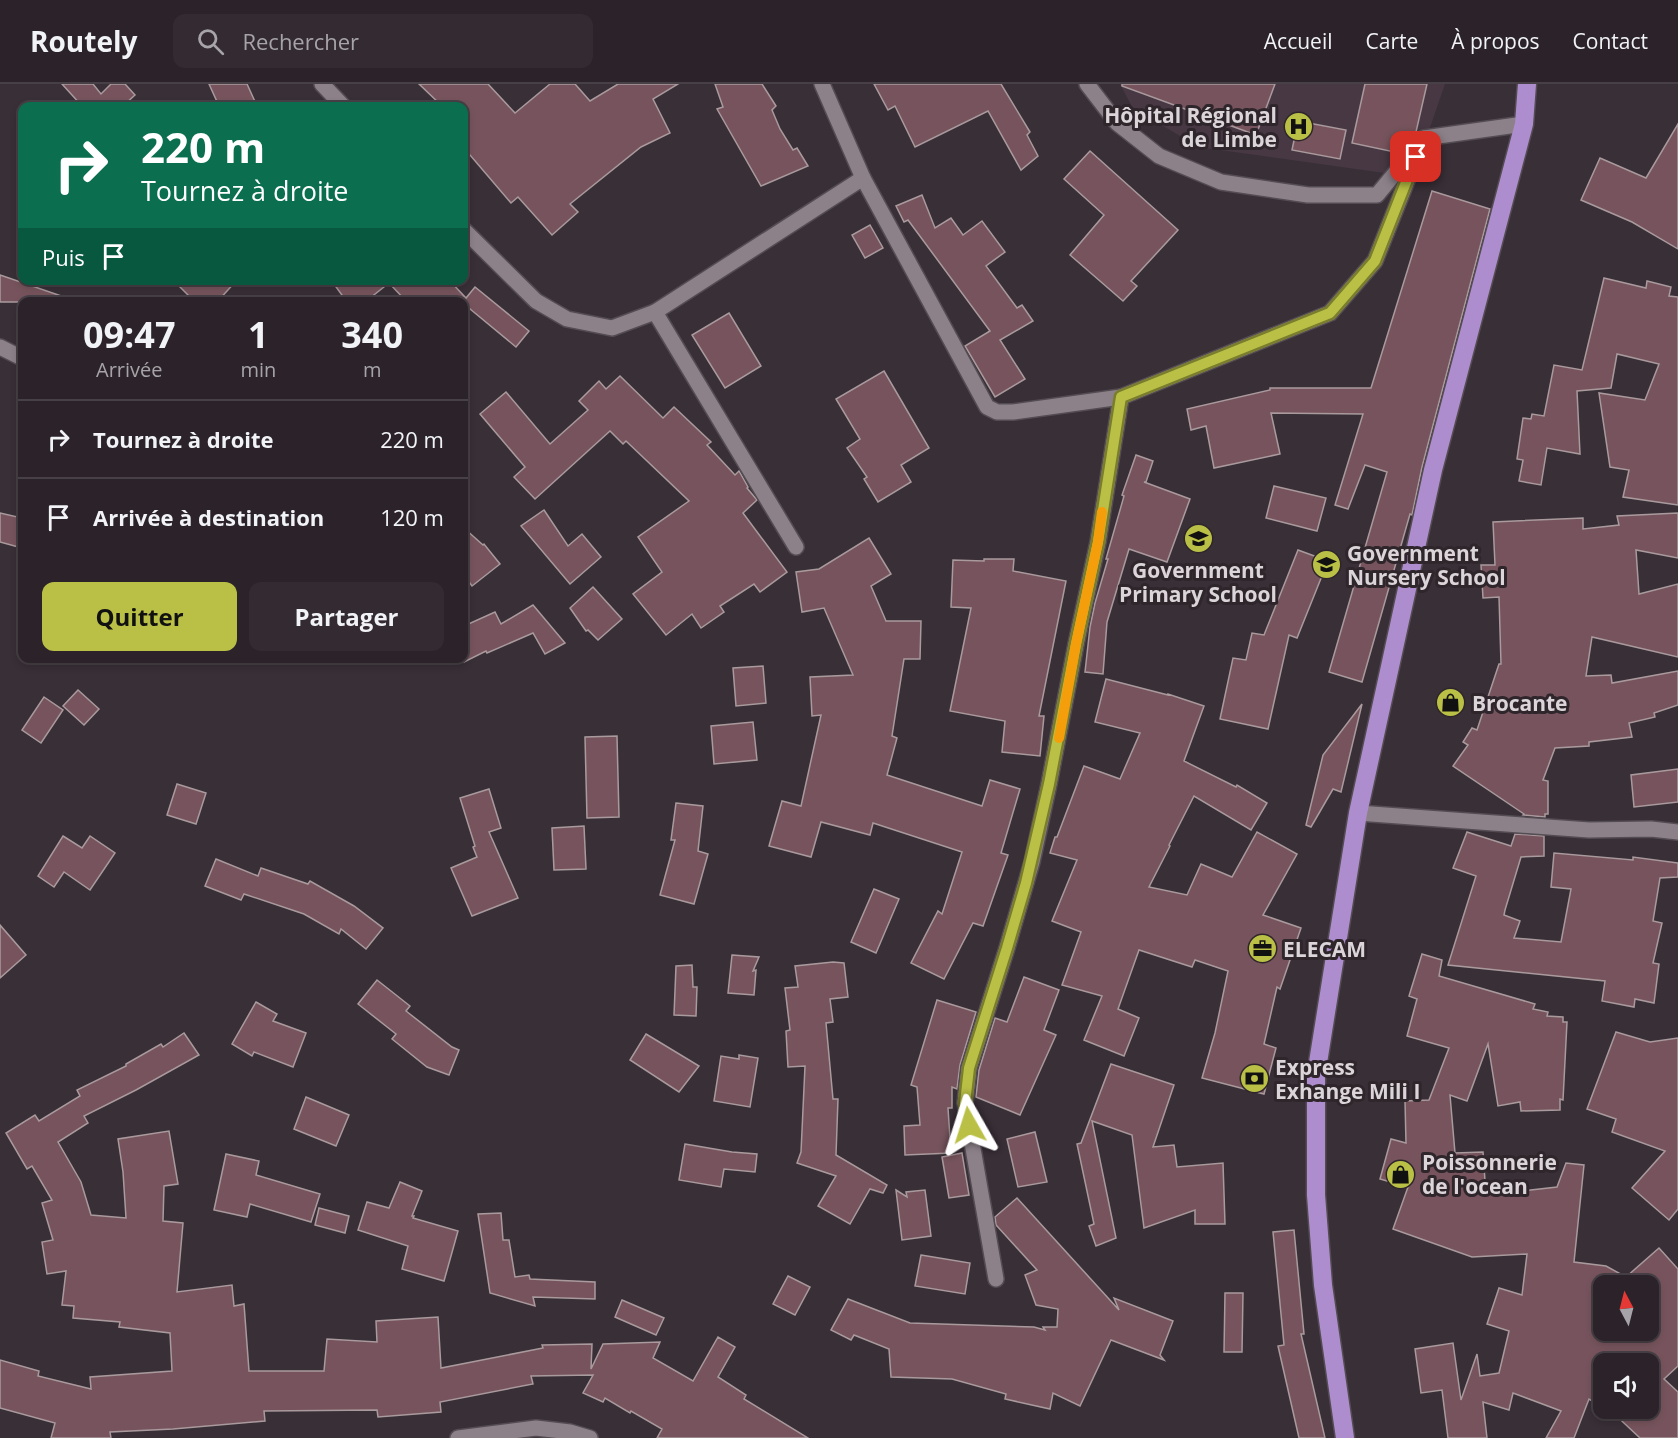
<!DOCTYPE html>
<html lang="fr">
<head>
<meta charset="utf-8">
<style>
	:root { --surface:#2b2329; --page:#332b31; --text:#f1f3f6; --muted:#a6a4a8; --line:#474046; --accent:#bac045 }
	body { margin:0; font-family:"Open Sans",sans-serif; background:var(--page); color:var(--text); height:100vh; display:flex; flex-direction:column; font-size:22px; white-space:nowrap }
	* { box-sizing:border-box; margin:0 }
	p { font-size:20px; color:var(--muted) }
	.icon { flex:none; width:33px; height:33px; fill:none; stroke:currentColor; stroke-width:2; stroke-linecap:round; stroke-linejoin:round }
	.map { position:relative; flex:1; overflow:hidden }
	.details { position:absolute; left:18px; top:213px; width:450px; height:366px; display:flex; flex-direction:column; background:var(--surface); border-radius:12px; box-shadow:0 3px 9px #0003,0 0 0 2px var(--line) }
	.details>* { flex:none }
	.banner { position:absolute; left:18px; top:18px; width:450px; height:183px; border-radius:12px; box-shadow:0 3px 9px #0003,0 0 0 2px var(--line); background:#0b6e4f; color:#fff; overflow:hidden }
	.needle { width:39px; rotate:353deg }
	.buttons { position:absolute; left:1593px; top:1191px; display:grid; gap:12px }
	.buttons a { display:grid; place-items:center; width:66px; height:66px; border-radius:12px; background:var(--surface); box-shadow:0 3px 9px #0003,0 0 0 2px var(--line); font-size:30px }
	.pin { position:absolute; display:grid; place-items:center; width:51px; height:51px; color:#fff; margin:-26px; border-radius:12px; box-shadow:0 3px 9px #0006 }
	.me { position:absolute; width:66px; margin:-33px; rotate:354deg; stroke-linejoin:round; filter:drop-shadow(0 0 4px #0008) }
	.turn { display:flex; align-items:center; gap:21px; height:126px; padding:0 24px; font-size:27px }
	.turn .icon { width:78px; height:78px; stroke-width:2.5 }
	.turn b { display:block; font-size:42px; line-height:51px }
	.then { display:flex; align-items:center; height:57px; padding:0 24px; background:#0003; gap:12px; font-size:22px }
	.eta { display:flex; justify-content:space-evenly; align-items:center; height:102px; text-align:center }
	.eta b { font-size:36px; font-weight:700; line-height:42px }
	.cta { display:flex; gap:12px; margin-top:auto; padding:12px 24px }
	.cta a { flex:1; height:69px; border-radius:12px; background:var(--accent); color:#111; font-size:24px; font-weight:700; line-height:69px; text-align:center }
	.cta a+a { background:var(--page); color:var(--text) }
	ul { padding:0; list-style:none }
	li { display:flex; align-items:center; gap:18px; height:78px; padding:0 24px; border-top:2px solid var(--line) }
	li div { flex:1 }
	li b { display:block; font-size:22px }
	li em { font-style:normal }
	header { display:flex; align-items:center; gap:36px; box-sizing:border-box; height:84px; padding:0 30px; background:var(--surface); border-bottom:2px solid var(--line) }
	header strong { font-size:28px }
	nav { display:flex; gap:33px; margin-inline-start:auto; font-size:21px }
	.search { width:420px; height:54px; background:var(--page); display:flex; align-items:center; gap:15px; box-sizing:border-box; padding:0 21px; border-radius:12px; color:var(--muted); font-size:22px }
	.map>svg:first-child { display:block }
	.built { fill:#473844 }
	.building { fill:#77545d; stroke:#a99a9d; stroke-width:1.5; fill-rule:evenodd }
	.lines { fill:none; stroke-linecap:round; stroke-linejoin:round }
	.street-casing { stroke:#544c53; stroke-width:18 }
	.highway-casing { stroke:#544c53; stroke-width:21 }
	.street { stroke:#8c8189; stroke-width:15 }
	.highway { stroke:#ae8dce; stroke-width:18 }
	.route-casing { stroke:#797d2d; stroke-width:15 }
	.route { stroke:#bac045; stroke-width:10 }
	.slow { stroke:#f59e0b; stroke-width:10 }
	.labels { text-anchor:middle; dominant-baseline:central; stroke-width:6; stroke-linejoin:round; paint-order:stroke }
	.poi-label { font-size:21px; font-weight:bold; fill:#dbd5da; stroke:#2f262c; text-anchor:start }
</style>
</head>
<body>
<header>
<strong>Routely</strong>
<div class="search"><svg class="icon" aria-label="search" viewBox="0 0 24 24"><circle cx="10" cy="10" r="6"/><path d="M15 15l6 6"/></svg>Rechercher</div>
<nav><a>Accueil</a><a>Carte</a><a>À propos</a><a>Contact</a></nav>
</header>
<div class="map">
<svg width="1678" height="1354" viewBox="0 0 1678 1354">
	<rect width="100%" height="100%" fill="#392f37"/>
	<!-- built -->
	<path class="built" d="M1120,0H1445L1413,93L1198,63L1132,23Z"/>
	<!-- building -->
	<g class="building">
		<path d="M62,0H93L101,10L111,0H125L135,11L123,22H82Z"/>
		<path d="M209,0H247L257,22H219Z"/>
		<path d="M419,0H488L515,29L550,0H575L590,17L618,0H678L653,15L670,49L641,63L570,120L578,128L552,151L518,113L511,119L464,64V22H442Z"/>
		<path d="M715,0H762L776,22L772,26L780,45L793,66L797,64L808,82L761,102L717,25L723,23Z"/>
		<path d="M874,0H1001L1030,48L1027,51L1038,72L1021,86L988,27L915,63L895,22L888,26Z"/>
		<path d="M1122,0H1275L1256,51L1122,2Z"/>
		<path d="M1365,0H1427L1416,48L1399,69L1352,59Z"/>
		<path d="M1298,37L1346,46L1340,75L1292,66Z"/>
		<path d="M1678,40V165L1632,138L1581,116L1600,74L1646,94Z"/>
		<path d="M1090,67L1178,146L1131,197L1137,202L1123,217L1070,171L1104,131L1064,95Z"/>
		<path d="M1432,107L1490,125L1422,383L1412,431L1410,430L1362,598L1329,588L1387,388L1365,381L1348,425L1335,421L1363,330L1271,329L1280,370L1214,384L1206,342L1191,346L1187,325L1270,306V304H1371Z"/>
		<path d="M922,111L935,144L951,134L963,151L982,137L1005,168L986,182L1017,224L1022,221L1033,237L1000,256L1025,295L995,313L965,262L990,247L908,136L904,138L896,122Z"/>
		<path d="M870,141L883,164L865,174L852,151Z"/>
		<path d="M0,191L70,215L69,218H0Z"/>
		<path d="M1604,194L1646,204L1647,197L1671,203L1669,212L1678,213V421L1623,413L1629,386L1610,383L1599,309L1645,316L1659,280L1617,270L1611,304L1577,307L1580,370L1547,364L1541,401L1519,397L1523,376L1517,375L1523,334L1531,335L1532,330L1544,332L1554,281L1582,286Z"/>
		<path d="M173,196H237L217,218H195Z"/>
		<path d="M331,196H449L466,214L475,203L529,247L516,263L464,220V218H407L389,199L365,218H347Z"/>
		<path d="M729,229L761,282L725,304L692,251Z"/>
		<path d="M884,287L929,364L901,381L911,398L878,418L864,395L867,393L847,364L860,355L836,315Z"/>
		<path d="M620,292L663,334L674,323L711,358L707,361L735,391L739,387L748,403L747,404L757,416L743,429L787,488L760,508L754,500L720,522L724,528L701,544L692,530L666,551L633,510L662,488L638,453L689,417L626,357L623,360L610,347L535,415L514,393L525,383L480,330L506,308L550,360L588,326L579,317L599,297L606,305Z"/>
		<path d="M1136,371L1153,377L1146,398H1144L1190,415L1167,478L1129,465L1107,538L1103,590L1085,588L1090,543L1095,519L1108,475H1106L1124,412L1122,411Z"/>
		<path d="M1274,402L1326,414L1317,447L1266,434Z"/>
		<path d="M544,426L568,462L582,450L601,473L570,500L521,442Z"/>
		<path d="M0,429L22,434V464L0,458Z"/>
		<path d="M1678,429V474L1636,466L1639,510L1678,500V573L1592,553L1586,592L1611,591L1612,599L1678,587V621L1654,629L1655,633L1629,639L1632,653L1589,658V662L1555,664L1543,696L1548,697V730H1545V733L1523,731L1524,730L1453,682L1468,661L1463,658L1472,644L1477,646L1499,580H1501L1499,513L1483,514L1481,481H1495L1493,438L1583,434V445L1619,441L1617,432Z"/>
		<path d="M464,444L483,461L484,460L500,480L472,502L464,491Z"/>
		<path d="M869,454L891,490L871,502L886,537H921L920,575H904L892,652L897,654L887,691L982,722L990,696L1020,705L1001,769L1008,771L983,842L973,839L944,895L911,879L938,827L942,830L962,768L873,739L870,751L821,738L811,773L769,762L782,717L801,722L821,631L812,632L810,593L853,591L824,524L802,528L796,488L819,485Z"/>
		<path d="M1298,466L1328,477L1297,554L1289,551L1268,645L1220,635L1233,574L1246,576L1252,549L1264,551Z"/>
		<path d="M984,475H1014L1013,487L1066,497L1039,632H1044L1040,672L1002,668L1005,637L950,627L971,524L951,523L953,476L984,477Z"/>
		<path d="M593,503L622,535L598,556L588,546L586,547L570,524Z"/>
		<path d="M533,521L565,559L545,570L533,549L487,569L486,567L464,578V542L495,528L501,540Z"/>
		<path d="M763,582L766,619L736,622L733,584Z"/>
		<path d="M1106,595L1168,611V610L1204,622L1184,677L1236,703L1237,701L1267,719L1251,746L1194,712L1169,761L1170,762L1149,803L1187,811L1201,780L1232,793L1257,748L1297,770L1263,831L1301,844L1280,905L1277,903L1264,960L1276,964L1264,1010L1202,994L1215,949L1228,887L1195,876L1192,883L1139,866L1118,925L1139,934L1124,972L1084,956L1102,912L1062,901L1081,848L1052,837L1077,776L1050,769L1055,753H1057L1084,682L1120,695L1140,649L1095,638Z"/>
		<path d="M78,606L99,625L84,641L63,622Z"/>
		<path d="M44,613L63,626L41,659L22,646Z"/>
		<path d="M1362,620L1341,708L1333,705L1311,743L1306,741L1323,671Z"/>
		<path d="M753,638L757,676L714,680L711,642Z"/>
		<path d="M617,652L619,733L587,734L585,653Z"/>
		<path d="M1678,685V718L1634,723L1631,691Z"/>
		<path d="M177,700L206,709L196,740L167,731Z"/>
		<path d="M489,705L501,744L489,748L518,814L472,832L451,784L477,773L473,763L475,762L460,714Z"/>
		<path d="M676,719L703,722L698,767L708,770L694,820L660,811L675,756H671Z"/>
		<path d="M584,742L586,785L554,786L552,744Z"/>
		<path d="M1467,748L1511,762L1515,750L1544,752V772L1521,773L1505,826L1504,831L1520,837L1514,854L1561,858L1571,805L1551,803L1554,769L1633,776V773L1678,779V793L1660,794L1653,837L1662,839L1653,879L1659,880L1654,919L1635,915L1634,923L1602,917L1605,897L1448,881L1476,792L1453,784Z"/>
		<path d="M63,752L82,764L90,752L115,769L90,806L64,788L54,803L38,792Z"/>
		<path d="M216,775L258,792L261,784L308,800L310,797L354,822L383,844L366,865L341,845L339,850L304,830L244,810L241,816L205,802Z"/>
		<path d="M874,805L899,815L876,869L851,858Z"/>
		<path d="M0,841L26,871L0,894Z"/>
		<path d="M1422,870L1442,876L1439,892L1535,920L1533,925L1548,928L1547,932L1563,933V938H1567L1563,1016L1560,1015V1026L1521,1027L1520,1018L1498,1022L1488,960L1467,1017L1450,1011L1455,1069L1483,1068L1486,1111L1557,1103L1566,1079L1584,1081L1574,1178L1606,1182L1626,1193L1659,1164L1678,1185V1282L1664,1295L1678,1308V1354H1640L1608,1324H1648V1280H1604V1324L1589,1315L1574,1354H1546L1561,1327L1513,1309L1509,1326L1483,1318L1487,1354H1448L1442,1306L1421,1309L1415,1265L1453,1259L1461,1316L1477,1270L1480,1292L1499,1289L1509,1247L1487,1240L1499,1204L1522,1211L1527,1170L1472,1173L1393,1145L1408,1103L1380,1095L1391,1055L1406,1059L1405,1017L1429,1016L1449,964L1407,952L1417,915L1409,912ZM1604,1202H1648V1246H1604Z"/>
		<path d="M732,871L759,873L753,887L756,886L754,911L728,909Z"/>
		<path d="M833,878L844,879L848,913L830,915L833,938L826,939L833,1015H838L836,1071L887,1101L883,1109L870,1105L850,1140L818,1122L836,1092L797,1079L801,1068L805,982L788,983L786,947L790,946L785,904L798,903L795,882Z"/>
		<path d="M692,881L693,903H697L696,932L674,931L676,882Z"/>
		<path d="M1024,893L1059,906L1044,946L1056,951L1020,1031L976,1013L979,986L995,934L1007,938Z"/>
		<path d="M377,896L410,922L406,927L452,963L459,966L449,991L427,983L392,955L396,950L358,920Z"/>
		<path d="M937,916L976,928L960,981L957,1005L952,1003V1024H948L951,1069L905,1071L904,1042L920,1041L917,1003L911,1001Z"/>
		<path d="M256,918L277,930L273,937L306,949L293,983L254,968L252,972L232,960Z"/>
		<path d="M1616,948L1650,958L1678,954V1125L1669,1136L1632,1104L1665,1067L1612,1048L1616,1035L1587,1025Z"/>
		<path d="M184,949L199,971L136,1006L84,1032L88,1039L58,1058L81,1098L91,1131L126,1134L123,1088L118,1055L169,1047L178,1100L164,1102L163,1137L183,1139L177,1208L232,1201L234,1222L244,1220L249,1287H324L327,1255L377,1258L376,1237L438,1233L441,1284L543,1264L542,1261L592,1260L591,1285L603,1260L660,1258L653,1274L693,1297L718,1253L735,1263L718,1293L746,1311L744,1315L808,1354H657L662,1345L631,1327L630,1329L605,1314L603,1318L583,1309L593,1291L531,1292L533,1300L440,1318L441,1328L378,1333L377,1326L264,1327L265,1337L173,1345L110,1348L111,1354H51L55,1339L0,1324V1276L39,1287L38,1292L91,1305L90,1293L172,1287L170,1249L119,1243L120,1238L73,1234L74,1222L62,1221L66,1187L47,1190L42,1158L53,1156L42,1119L52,1116L32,1082L27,1085L6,1049L35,1031L39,1037L80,1012L77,1006L126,982V980L161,960L163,963Z"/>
		<path d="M646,950L699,982L679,1008L630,976Z"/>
		<path d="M739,971L758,974L750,1023L714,1017L721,972L739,975Z"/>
		<path d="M1111,980L1174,1001L1153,1063L1174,1061L1177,1083L1223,1079L1225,1140H1195V1126L1144,1144L1132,1051L1092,1037L1116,1154L1096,1162L1089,1142L1094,1140L1077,1060L1081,1059Z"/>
		<path d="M306,1013L349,1031L336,1062L294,1045Z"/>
		<path d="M1035,1048L1047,1098L1018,1103L1007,1055Z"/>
		<path d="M685,1060L732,1068L757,1070L755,1088L724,1085L721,1103L679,1096Z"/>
		<path d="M962,1069L969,1111L949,1114L942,1073Z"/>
		<path d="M226,1070L259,1077L256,1091L320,1110L311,1138L250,1120L247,1133L214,1126Z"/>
		<path d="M400,1098L422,1107L412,1132H414L413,1134L458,1147L444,1197L402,1185L408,1162L358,1146L367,1118L389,1124Z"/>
		<path d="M896,1106L907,1113L906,1108L925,1106L931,1152L902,1156Z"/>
		<path d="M1017,1114L1119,1226L1114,1214L1173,1237L1160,1271L1164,1276L1111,1256L1080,1322L1053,1309L1050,1325L1005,1315L1006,1310L952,1295L891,1293L889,1265L854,1251L851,1256L831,1246L848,1215L910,1239L1034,1243L1045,1246L1043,1243H1057L1058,1225L1036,1221L1025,1191L1037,1186L996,1141L995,1133Z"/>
		<path d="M319,1124L349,1132L345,1149L315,1141Z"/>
		<path d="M501,1129L503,1156H509L515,1193L529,1191L530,1195L595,1198V1215L533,1213L535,1222L490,1209L478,1130Z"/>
		<path d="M1294,1146L1304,1250H1301L1325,1354H1299L1278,1262L1284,1261L1273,1148Z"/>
		<path d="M921,1171L970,1179L965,1210L915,1202Z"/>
		<path d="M788,1192L810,1203L795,1231L773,1220Z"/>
		<path d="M1225,1209H1243L1242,1268H1224Z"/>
		<path d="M622,1216L664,1234L656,1251L615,1233Z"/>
	</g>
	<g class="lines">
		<defs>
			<g id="street">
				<path d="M322,0L343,22"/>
				<path d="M822,0L863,94L987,323L997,328H1013L1121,313L1330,229L1375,177L1424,54"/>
				<path d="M1087,0L1117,39L1159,72L1221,98L1308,111H1377L1424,54L1524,40"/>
				<path d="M464,146L536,217L567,235L612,244L655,228L863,94"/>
				<path d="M655,228L796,463"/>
				<path d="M0,263L22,274"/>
				<path d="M1358,729L1589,746L1651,745L1678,748"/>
				<path d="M996,1195L965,1019L969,984L1007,864L1032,778L1049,700L1076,560L1098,458L1121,313"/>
				<path d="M458,1354L536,1344L570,1348L590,1354"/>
			</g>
			<path id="highway" d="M1345,1354L1323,1201L1316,1111V991L1358,729L1433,386L1524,40L1527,0"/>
		</defs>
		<!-- street casing -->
		<use href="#street" class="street-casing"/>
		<!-- highway casing -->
		<use href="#highway" class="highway-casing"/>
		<!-- street -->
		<use href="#street" class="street"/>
		<!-- highway -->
		<use href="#highway" class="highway"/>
	</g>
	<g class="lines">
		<defs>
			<path id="route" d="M969,1041L965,1019L969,984L1007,864L1026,799L1049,700L1076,560L1098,458L1121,313L1330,229L1375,177L1416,73"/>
		</defs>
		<!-- route casing -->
		<use href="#route" class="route-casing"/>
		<!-- route -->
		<use href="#route" class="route"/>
		<!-- slow -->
		<path class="slow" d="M1059,654L1076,560L1098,458L1102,428"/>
	</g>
	<!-- icons -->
	<defs>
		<symbol id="hospital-disc" viewBox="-11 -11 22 22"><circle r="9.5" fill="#bac045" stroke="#2f262c"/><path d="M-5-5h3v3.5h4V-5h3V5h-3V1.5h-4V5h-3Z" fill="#111"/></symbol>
		<symbol id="school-disc" viewBox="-11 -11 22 22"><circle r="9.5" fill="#bac045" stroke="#2f262c"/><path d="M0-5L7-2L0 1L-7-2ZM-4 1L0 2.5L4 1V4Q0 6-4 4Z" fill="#111"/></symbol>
		<symbol id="shop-disc" viewBox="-11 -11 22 22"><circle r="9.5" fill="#bac045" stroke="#2f262c"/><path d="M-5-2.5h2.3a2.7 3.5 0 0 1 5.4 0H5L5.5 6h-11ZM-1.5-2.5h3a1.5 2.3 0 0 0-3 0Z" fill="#111"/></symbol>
		<symbol id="office-disc" viewBox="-11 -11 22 22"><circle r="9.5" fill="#bac045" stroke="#2f262c"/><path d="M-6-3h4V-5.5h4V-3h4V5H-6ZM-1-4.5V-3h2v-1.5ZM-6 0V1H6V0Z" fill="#111"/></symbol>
		<symbol id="bank-disc" viewBox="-11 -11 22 22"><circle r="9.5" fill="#bac045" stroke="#2f262c"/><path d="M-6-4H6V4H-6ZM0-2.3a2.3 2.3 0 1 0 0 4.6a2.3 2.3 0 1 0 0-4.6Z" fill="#111"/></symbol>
	</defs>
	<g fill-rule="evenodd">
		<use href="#hospital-disc" x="1282" y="26" width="33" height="33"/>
		<use href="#school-disc" x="1182" y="438" width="33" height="33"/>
		<use href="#school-disc" x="1310" y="464" width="33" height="33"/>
		<use href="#shop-disc" x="1434" y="602" width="33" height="33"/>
		<use href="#office-disc" x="1246" y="848" width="33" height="33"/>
		<use href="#bank-disc" x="1238" y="978" width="33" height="33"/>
		<use href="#shop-disc" x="1384" y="1074" width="33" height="33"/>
	</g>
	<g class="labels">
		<!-- poi labels -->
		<g class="poi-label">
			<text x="1277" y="31" text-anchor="end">Hôpital Régional<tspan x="1277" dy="24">de Limbe</tspan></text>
			<text x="1347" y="469">Government<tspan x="1347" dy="24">Nursery School</tspan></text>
			<text x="1198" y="486" text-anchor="middle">Government<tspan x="1198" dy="24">Primary School</tspan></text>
			<text x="1472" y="619">Brocante</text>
			<text x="1283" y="865">ELECAM</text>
			<text x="1275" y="983">Express<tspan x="1275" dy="24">Exhange Mili I</tspan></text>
			<text x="1422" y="1078">Poissonnerie<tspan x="1422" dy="24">de l'ocean</tspan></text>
		</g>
	</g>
</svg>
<div class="buttons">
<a><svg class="needle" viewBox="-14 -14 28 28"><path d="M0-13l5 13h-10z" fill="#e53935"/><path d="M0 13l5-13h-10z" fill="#a6a4a8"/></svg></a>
<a><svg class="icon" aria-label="sound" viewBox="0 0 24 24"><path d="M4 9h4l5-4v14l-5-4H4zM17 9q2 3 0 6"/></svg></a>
</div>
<div class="pin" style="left:1416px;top:73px;background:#d93025"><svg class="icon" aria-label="arrive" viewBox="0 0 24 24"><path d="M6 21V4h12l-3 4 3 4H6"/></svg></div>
<svg class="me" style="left:969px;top:1041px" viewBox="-20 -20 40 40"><path d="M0-17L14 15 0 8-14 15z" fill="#bac045" stroke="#fff" stroke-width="4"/></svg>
<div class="banner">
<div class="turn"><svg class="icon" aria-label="right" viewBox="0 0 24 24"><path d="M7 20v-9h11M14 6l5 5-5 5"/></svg><div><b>220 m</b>Tournez à droite</div></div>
<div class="then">Puis<svg class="icon" aria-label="arrive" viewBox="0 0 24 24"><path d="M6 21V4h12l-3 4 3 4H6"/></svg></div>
</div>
<section class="details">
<div class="eta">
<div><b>09:47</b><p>Arrivée</p></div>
<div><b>1</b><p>min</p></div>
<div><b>340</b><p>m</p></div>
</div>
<ul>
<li><svg class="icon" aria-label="right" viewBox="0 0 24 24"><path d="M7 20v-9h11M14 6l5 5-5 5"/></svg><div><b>Tournez à droite</b></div><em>220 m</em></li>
<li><svg class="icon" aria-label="arrive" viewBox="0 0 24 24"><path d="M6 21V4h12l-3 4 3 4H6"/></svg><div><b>Arrivée à destination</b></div><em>120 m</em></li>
</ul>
<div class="cta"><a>Quitter</a><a>Partager</a></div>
</section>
</div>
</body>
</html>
